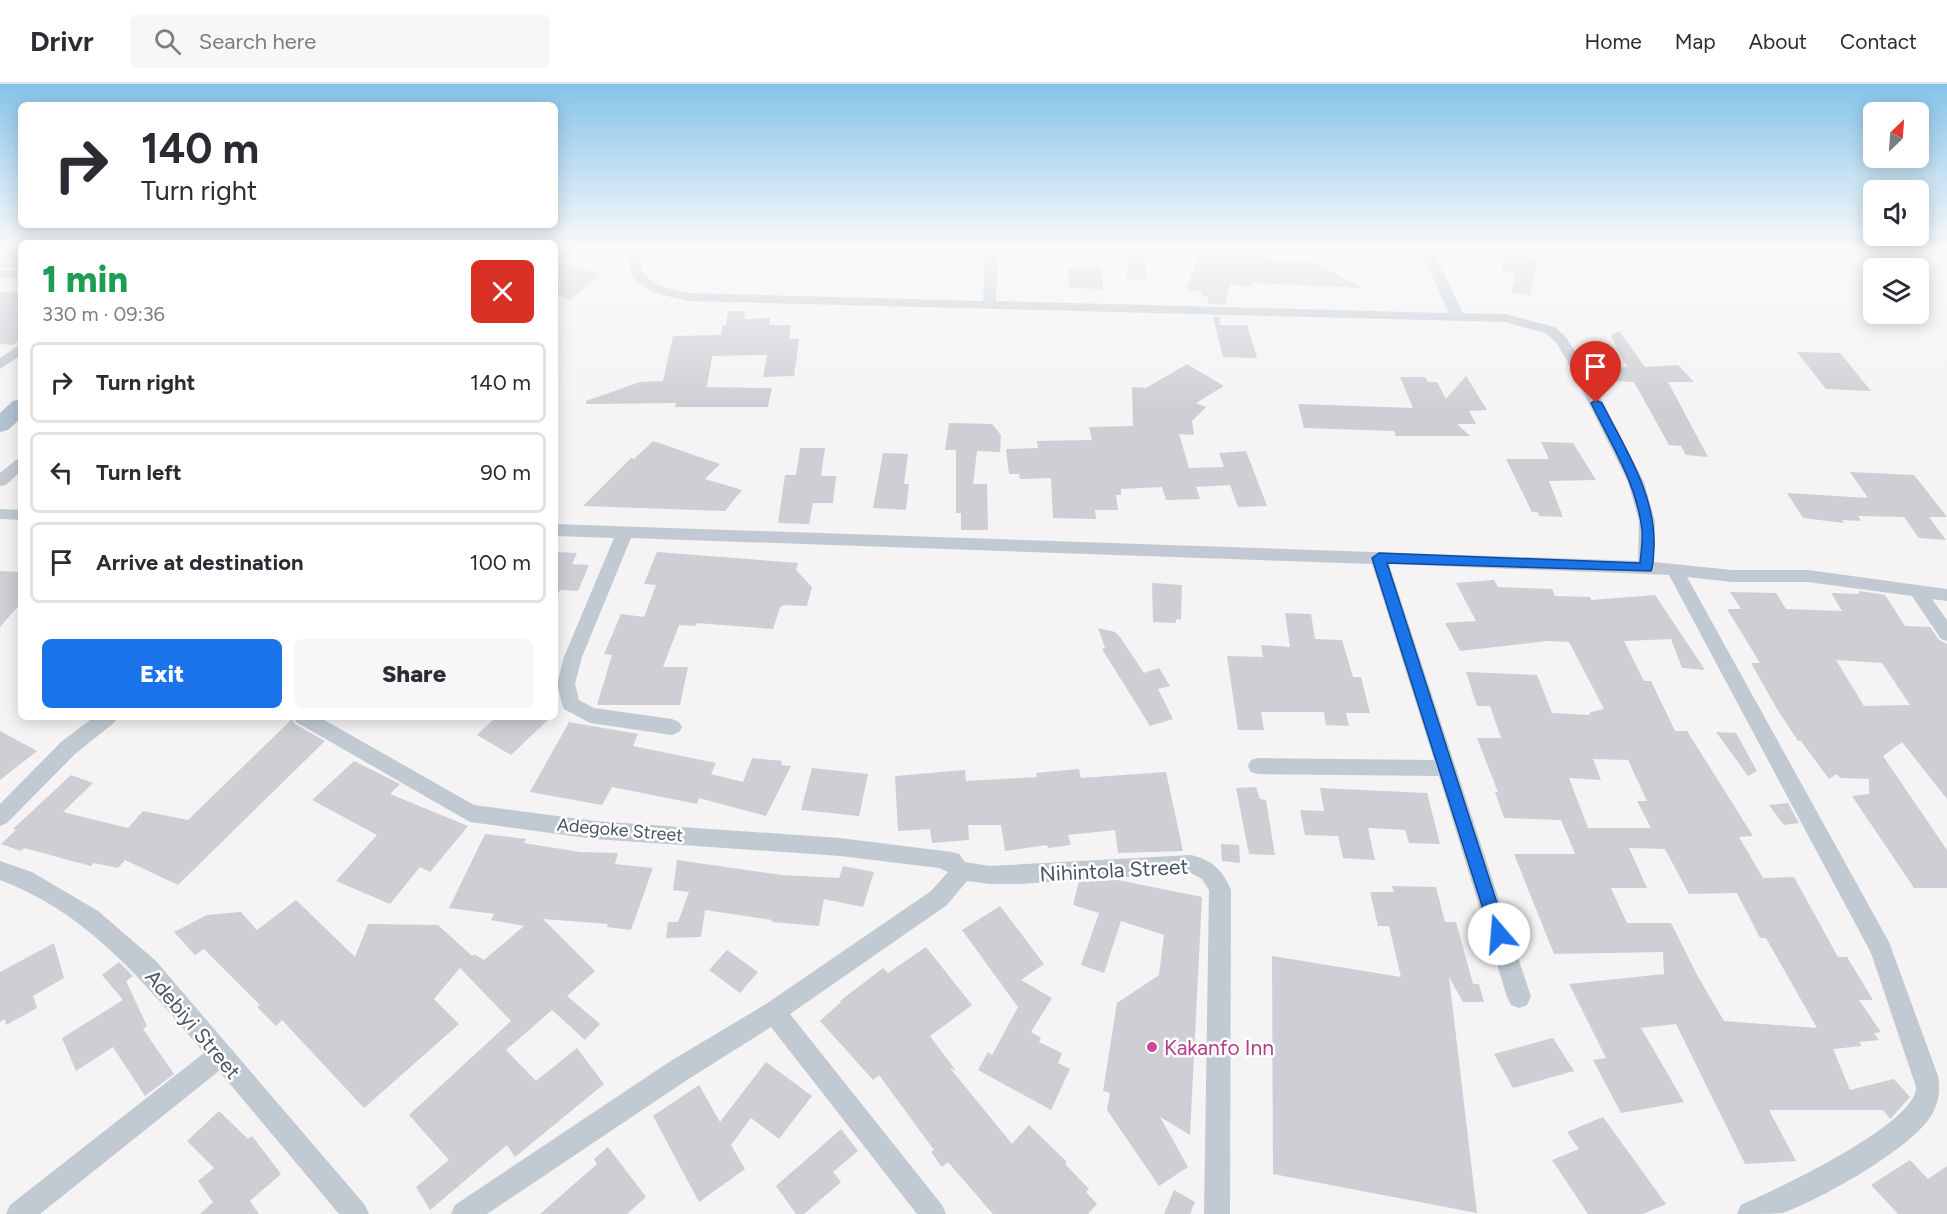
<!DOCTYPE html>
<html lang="en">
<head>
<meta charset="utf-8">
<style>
	:root { --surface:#fff; --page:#f7f7f7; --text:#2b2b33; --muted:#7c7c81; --line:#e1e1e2; --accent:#1a73e8 }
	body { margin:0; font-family:Figtree,sans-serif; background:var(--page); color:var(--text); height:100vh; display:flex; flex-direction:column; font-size:22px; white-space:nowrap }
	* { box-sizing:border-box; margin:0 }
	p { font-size:20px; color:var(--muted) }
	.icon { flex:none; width:33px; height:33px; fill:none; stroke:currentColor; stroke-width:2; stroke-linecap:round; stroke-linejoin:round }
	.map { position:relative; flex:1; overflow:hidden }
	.side { position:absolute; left:18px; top:156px; width:540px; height:480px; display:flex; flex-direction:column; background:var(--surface); border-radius:9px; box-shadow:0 3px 15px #0003 }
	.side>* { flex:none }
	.banner { position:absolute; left:18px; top:18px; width:540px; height:126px; border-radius:9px; box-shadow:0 3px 15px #0003; background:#fff; color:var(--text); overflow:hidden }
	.needle { width:39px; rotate:25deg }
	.controls { position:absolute; left:1863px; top:18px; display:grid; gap:12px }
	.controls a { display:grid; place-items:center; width:66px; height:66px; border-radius:9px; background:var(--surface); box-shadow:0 3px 15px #0003; font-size:30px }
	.pin { position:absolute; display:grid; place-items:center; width:51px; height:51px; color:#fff; margin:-62px -26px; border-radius:50% 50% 50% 0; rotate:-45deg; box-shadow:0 0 6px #0007 }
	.pin .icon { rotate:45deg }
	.me { position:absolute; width:66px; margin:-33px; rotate:342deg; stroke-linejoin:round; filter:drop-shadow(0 0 4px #0008) }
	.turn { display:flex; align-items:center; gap:21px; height:126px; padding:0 24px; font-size:27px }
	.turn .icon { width:78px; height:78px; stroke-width:2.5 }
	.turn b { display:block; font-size:42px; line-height:51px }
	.round { display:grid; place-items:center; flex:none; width:63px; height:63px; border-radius:9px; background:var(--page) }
	.summary { display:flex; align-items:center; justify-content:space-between; height:102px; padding:0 24px }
	h1 { font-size:36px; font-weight:800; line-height:45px; color:#1e9e55 }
	.cta { display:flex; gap:12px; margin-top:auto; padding:12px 24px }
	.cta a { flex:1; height:69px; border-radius:9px; background:var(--accent); color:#fff; font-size:24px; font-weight:800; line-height:69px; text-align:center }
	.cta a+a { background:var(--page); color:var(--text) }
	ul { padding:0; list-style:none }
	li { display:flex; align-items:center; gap:18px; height:81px; margin:0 12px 9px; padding:0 12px; border:3px solid var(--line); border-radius:9px }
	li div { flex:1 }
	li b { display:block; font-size:22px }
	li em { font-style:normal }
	header { display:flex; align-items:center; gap:36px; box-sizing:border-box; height:84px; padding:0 30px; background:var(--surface); border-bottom:2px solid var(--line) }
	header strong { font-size:28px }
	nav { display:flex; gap:33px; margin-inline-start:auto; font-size:21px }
	.search { width:420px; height:54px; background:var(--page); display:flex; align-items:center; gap:15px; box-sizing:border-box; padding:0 21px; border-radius:9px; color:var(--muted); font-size:22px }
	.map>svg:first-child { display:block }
	.building { fill:#cdcfd5; fill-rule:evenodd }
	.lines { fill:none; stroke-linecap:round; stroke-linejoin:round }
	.minor { fill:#c1cad2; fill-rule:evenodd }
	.primary { fill:#b3c2d1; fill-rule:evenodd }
	.route { fill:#1a73e8; stroke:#114b97; stroke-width:1.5 }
	.hotel-dot { fill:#d1479c; stroke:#fff; stroke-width:2 }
	.labels { text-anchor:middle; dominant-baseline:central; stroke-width:5; stroke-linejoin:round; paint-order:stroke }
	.street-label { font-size:18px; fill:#4a5661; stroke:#fff }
	.near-street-label { font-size:21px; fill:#4a5661; stroke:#fff }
	.near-hotel-label { font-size:21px; fill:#b23c85; stroke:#fff; text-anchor:start }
</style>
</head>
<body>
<header>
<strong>Drivr</strong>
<div class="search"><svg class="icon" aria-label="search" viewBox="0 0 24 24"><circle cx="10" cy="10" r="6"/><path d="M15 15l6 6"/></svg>Search here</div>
<nav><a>Home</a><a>Map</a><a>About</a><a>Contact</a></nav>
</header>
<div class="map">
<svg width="1947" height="1130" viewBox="0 0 1947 1130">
	<rect width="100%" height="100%" fill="#f5f3f3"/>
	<!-- building -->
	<g class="building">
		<path d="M12,165H21V184H0V173Z"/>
		<path d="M1127,165H1144L1146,196L1127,195Z"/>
		<path d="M1200,165H1270L1266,175L1315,178L1362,204L1253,199L1252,203L1230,200L1225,221L1209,220L1207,212L1201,211L1202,208L1187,205Z"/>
		<path d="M1504,169L1537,175L1530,211L1512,208L1515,190L1501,187Z"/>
		<path d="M555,178L601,190L570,216L555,210Z"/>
		<path d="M1068,183L1102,184L1103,205L1069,204Z"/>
		<path d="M0,208L21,209V255L13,261L0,260Z"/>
		<path d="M728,227H745L744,235L770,234L769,241H791L789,255H799L794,292L763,293L767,271L712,272L707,303L772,304L768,323H675L676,319L586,320V317L640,298L663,297L673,252L721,251L723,241H726Z"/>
		<path d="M1213,233H1221L1219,241H1247L1257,274L1223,273Z"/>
		<path d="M1619,247L1645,283L1678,281L1694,298H1668L1708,373L1686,371L1681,362L1669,361L1634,298L1616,297V284L1627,283L1611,252Z"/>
		<path d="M1797,268L1840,269L1871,307L1826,305Z"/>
		<path d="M1187,280L1224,302L1196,319L1206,323L1192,337L1194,351L1179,350L1189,384L1224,383L1219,369L1246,367L1267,422L1238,423L1230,401L1196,403L1200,415L1166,416L1162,403L1121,405V411H1116L1118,426H1095L1096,435L1053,434L1051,394L1020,395L1019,390H1009L1006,365L1038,364L1037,357L1092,356L1089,343L1133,342L1132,303L1146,304Z"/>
		<path d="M1466,292L1487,326L1469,327L1476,340H1457L1470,352H1396L1394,347L1304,344L1298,320L1413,324L1400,293H1425L1428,298H1437L1446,315Z"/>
		<path d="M949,339L992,340L1001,351L1000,368L977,367L973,400H987L988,446H961V429H956V366H945Z"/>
		<path d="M653,357L720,380L705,395L742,406L725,427L583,422L631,374L634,375Z"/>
		<path d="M1541,358L1573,359L1596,396L1549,397L1563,433L1539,432L1538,428H1532L1506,375H1549Z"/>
		<path d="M800,364H825L821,392H836L833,419H813L809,440L778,439L785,391H796Z"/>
		<path d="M883,369L908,370L904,400H909L906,426L873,424Z"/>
		<path d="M1850,388L1914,391L1947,433H1929L1946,456L1919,454L1904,433L1858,432L1861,437L1842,436L1844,439L1803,434L1787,409L1868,414Z"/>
		<path d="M555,468L577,469L572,480L589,481L578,507L560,506L555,516Z"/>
		<path d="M657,468L798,479L796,486L812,503L807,522L784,521L780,523L773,545L697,539L696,542L679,541L663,583H688L680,621H597L612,571L604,570L621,530L644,533L656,501L644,500Z"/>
		<path d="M0,487L21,488V519L0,543Z"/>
		<path d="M1494,496L1498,503L1552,505L1555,512L1590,513L1591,516L1655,511L1705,586L1682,584L1671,555L1624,557L1644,597H1651L1675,647H1687L1753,752L1739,753L1763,794L1794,793L1838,873H1847L1873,916H1859L1881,948L1874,949L1879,956L1859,958L1862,962L1833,965L1850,1006L1894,995L1910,1013L1892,1033L1890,1035L1883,1026H1769L1796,1077L1745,1080L1676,940L1641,944L1684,1018L1621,1029L1593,976L1606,974L1569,900L1664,890L1663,868L1554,870L1514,770H1575L1561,736L1504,734L1495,708H1498L1477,654H1501L1490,622H1477L1466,588L1537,591L1552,629L1589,631L1591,628L1604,625L1569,558L1547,557L1460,567L1445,539L1476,537L1456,499ZM1593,675L1628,676L1647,717H1637L1651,744H1588L1569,694L1601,696ZM1629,764L1665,765L1689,810L1737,809L1760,854H1766L1817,944L1724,937L1697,891L1671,839H1627L1611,804H1647Z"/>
		<path d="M1152,499L1182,501L1181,536L1176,535V539L1153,538Z"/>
		<path d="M1859,507L1885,511L1905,542L1930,543L1939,556L1947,560V715L1902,658L1883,672L1947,766V804H1914L1852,712L1869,710V695L1840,694L1837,690L1829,695L1801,657H1798L1777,625L1751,579H1760L1727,525H1741L1730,508L1776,509L1786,525L1842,527L1831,509L1859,510ZM1836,576L1882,579L1910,621L1864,622Z"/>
		<path d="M1285,529L1311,530L1315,555L1342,556L1353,593H1361L1370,629H1346L1349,642L1326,641L1324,628H1261L1264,646H1238L1227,572L1263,573L1261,561L1290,563Z"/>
		<path d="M1098,544L1115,548L1120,553L1144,589L1159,584L1170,602L1158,605L1173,635L1150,642L1102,565L1105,564Z"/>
		<path d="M496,633H551L511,671L477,651Z"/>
		<path d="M292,635L295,640L325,657L178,801L125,776L118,784L94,779L91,782L24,764L21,767L1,760L16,746L13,745L71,691L93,699L63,728L128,744L143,727L188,736Z"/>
		<path d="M569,638L638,650L633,662L716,679L711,690L743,698L752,674L782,677L781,681L791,682L766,732L699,714L697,720L612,703L602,721L530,708Z"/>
		<path d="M0,647L37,667L0,696Z"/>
		<path d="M1716,648L1736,649L1757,687L1748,692Z"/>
		<path d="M354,677L400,700L390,710L468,742L430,788L420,783L390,820L336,797L377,751L312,716Z"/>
		<path d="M812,684L868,690L859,732L801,726Z"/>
		<path d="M1079,685L1081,694L1166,688L1183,767L1118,769L1115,746L1068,751L1071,761L1048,764L1047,761L1005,767L1001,741H968L969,756L932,759L930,745L898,747L895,692L965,686L966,697L1037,693L1036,689Z"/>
		<path d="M1256,703L1260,715L1266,716L1275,771L1249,770L1236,704Z"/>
		<path d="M1320,704L1427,709L1440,760L1409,759L1405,746L1368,744L1375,776L1343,774L1338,752L1305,751L1300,726L1324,727Z"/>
		<path d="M1788,719L1799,739L1784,741L1769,721Z"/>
		<path d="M485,750L526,755L524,759L580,768L618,769L615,780L653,784L631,846L607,843L608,840L543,835L595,887L567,912L600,940L585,956L552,926L506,966L536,997L577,964L604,1000L515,1073L507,1061L430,1126L416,1103L449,1076L409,1031L511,937L460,884L434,915L459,940L364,1024L282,936L276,942L257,923L260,921L204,865L195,871L174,848L207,831L241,828L257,846L296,816L355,873L368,840L438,841L472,872L474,870L484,876L524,842L491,836L494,830L449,824Z"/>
		<path d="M1221,760L1239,761L1240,779L1222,777Z"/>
		<path d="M677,776L782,791L839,794L843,782L874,788L863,823L824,815L819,842L771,838L772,836L705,826L701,853L666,854L668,838H678L689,808L673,806Z"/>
		<path d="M1118,796L1202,813L1190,1051L1160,1033L1188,1083L1159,1102L1107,1026L1110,1009L1103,1007L1117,919L1159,891L1164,851L1121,837L1104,889L1081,881L1099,829L1073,821L1079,798Z"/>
		<path d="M1392,802L1436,803L1445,838H1456L1473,900H1479L1484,918H1463L1449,893L1477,1129L1273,1090L1272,872L1401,893L1389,842H1378L1370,808H1394Z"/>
		<path d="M1000,822L1044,880L1021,896L1052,914L1031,948L1041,954L1039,958L1062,969L1058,979L1070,985L1051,1026L978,986L988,968L992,971L1018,923L962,846Z"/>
		<path d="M54,859L64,894L33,912L37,924L6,941L5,935L0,938V888Z"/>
		<path d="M926,863L972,921L930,952L956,987L950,984L1012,1060L1029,1041L1067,1078L1065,1080L1089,1105L1086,1108L1097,1120L1088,1130H993L948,1078L942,1083L931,1068L934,1066L879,991L873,996L820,937L841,918L840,917L883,884L888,889Z"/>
		<path d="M727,866L758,888L740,909L709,886Z"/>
		<path d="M119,878L133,892L126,897L147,942L143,945L174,990L145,1012L113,963L76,987L62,954L123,916L102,891Z"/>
		<path d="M1553,954L1574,987L1513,1004L1494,970Z"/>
		<path d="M766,978L812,1012L779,1055L751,1034L731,1061L745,1085L699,1118L653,1032L699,1001L720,1038Z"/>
		<path d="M219,1027L248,1055L252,1052L281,1090L250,1117L259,1130H200L213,1118L198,1097L214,1084L187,1057Z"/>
		<path d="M1603,1033L1666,1120L1643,1130H1588L1552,1076L1579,1065L1567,1048Z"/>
		<path d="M841,1045L858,1067L833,1088L841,1098L804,1130H796L776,1102Z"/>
		<path d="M608,1063L646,1113L627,1130H540L597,1080L594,1075Z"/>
		<path d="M1910,1076L1928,1095L1947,1082V1130H1898L1871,1101Z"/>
		<path d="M1174,1106L1195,1118L1190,1130H1164Z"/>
	</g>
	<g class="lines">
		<!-- minor -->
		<g class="minor">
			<path d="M629,165H641C636,198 662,204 689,209L983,217L986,165H998L996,217L1449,229L1420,165H1432L1463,229L1505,230L1555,243L1566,253L1583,280L1644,398L1655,437L1654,478L1732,486H1808L1947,505V517L1932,515L1947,536V557L1941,555L1912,512L1808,498H1732L1687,493L1889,858L1938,992C1941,1008 1938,1022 1929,1035C1905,1068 1821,1115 1783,1129C1770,1130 1750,1130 1737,1130L1741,1121C1773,1107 1917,1040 1916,1003L1871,869L1669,491L1389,480L1531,913L1527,921L1519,924L1511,921L1507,913L1439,692L1258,690L1251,688L1248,682L1251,676L1258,674L1434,676L1372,480L631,454L582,573L575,600L579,616L594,624L672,635L679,638L682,643L679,648L672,651L590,639L564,625L562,620L557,600L564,573L614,454L555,452V440L1638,477L1639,437L1628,398L1569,280L1556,258L1545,249L1505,238L689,217C658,211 622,204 629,165Z"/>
			<rect x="0" y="186" width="21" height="8"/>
			<path d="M21,260V271L0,285V274Z"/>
			<path d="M21,374V387L6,401L0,402V389L16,376Z"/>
			<path d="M0,425L21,426V436L0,435Z"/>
			<path d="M94,633H117L115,638L75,670L7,739L0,742V720L61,658Z"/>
			<path d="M294,633H319L474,721L595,737L840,754L952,768L959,770L965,778L990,782L1191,771C1212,776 1223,786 1231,806L1230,1130H1204L1209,806L1202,795L1191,789L1019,800H990L967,797L947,821L790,930L942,1121L946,1130H917L771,943L687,996L487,1130H451L455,1121L669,978L766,920L931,807L948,788L939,784L840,772L595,755L470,738L296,638Z"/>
			<path d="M0,777L32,788L98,827L156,877L365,1121L369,1130H339L219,987L40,1130H6L10,1121L204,969C145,899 88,829 0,796Z"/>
		</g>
		<!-- primary -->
		<path class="primary" d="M21,315V334L8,346L0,348V329L13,317Z"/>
	</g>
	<!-- sky -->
	<linearGradient id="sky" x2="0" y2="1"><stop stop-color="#85c3ea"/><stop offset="0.51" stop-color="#fafafa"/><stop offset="1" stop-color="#fafafa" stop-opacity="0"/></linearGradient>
	<rect width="1947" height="323" fill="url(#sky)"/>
	<!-- route -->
	<path class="route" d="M1596,316L1602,319C1625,365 1656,410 1654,464C1653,471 1654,480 1651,487L1387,479L1507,850L1505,856L1499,858L1493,856L1491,850L1372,474L1379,469L1640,479C1641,468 1643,456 1642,446C1637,400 1611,360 1591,319Z"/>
	<!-- markers -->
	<circle class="hotel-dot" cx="1152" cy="963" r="6"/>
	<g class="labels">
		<!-- street labels -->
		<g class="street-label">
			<text transform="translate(620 746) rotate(5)">Adegoke Street</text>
		</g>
		<!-- near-street labels -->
		<g class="near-street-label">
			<text transform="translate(1114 786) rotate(-3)">Nihintola Street</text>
			<text transform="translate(193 940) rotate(50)">Adebiyi Street</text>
		</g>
		<!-- near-hotel labels -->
		<g class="near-hotel-label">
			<text x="1164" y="963">Kakanfo Inn</text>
		</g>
	</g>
</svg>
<div class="controls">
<a><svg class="needle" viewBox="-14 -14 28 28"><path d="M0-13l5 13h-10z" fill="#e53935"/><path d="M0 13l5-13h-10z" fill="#7c7c81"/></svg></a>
<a><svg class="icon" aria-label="sound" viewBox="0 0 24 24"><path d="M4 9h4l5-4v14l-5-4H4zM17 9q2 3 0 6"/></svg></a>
<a><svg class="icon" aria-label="layers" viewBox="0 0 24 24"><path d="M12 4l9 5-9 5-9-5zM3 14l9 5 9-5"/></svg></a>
</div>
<div class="pin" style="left:1596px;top:319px;background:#d93025"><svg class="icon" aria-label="arrive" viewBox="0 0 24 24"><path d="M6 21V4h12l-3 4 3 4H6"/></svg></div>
<svg class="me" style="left:1499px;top:850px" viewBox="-20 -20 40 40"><circle r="19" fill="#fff"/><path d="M0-13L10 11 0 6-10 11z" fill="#1a73e8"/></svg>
<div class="banner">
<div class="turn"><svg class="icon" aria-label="right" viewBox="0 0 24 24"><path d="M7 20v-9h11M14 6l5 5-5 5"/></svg><div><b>140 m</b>Turn right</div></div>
</div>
<section class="side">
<div class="summary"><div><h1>1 min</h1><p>330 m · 09:36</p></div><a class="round" style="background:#d93025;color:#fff"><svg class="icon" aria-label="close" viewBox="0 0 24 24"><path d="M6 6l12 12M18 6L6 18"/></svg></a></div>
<ul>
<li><svg class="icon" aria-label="right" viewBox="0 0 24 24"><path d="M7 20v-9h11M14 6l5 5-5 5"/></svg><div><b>Turn right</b></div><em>140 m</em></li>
<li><svg class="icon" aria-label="left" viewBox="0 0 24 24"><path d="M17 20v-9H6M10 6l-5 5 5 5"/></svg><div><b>Turn left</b></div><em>90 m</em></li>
<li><svg class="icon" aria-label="arrive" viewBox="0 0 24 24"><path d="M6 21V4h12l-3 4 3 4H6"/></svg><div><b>Arrive at destination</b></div><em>100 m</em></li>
</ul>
<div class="cta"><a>Exit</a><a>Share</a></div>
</section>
</div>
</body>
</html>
